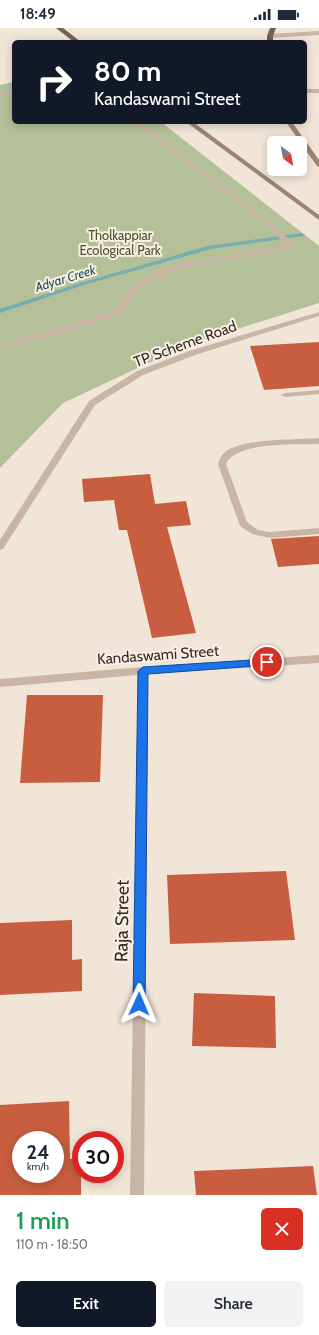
<!DOCTYPE html>
<html lang="en">
<head>
<meta charset="utf-8">
<style>
	:root { --surface:#fff; --page:#f2f2f3; --text:#1f2937; --muted:#747a83; --accent:#111827 }
	body { margin:0; font-family:Cabin,sans-serif; background:var(--page); color:var(--text); height:100vh; display:flex; flex-direction:column; font-size:15px; white-space:nowrap }
	* { box-sizing:border-box; margin:0 }
	p { font-size:13px; color:var(--muted) }
	.icon { flex:none; width:22px; height:22px; fill:none; stroke:currentColor; stroke-width:2; stroke-linecap:round; stroke-linejoin:round }
	.map { position:relative; height:1167px; overflow:hidden }
	.drawer { display:flex; flex-direction:column; background:var(--surface); flex:1 }
	.drawer>* { flex:none }
	.hud { position:absolute; left:12px; top:12px; width:295px; height:84px; border-radius:6px; box-shadow:0 2px 10px #0003; background:#111827; color:#fff; overflow:hidden }
	.needle { width:26px; rotate:148deg }
	.buttons { position:absolute; left:267px; top:108px; display:grid; gap:8px }
	.buttons a { display:grid; place-items:center; width:40px; height:40px; border-radius:6px; background:var(--surface); box-shadow:0 2px 10px #0003; font-size:20px }
	.speed { position:absolute; left:12px; top:1103px; display:flex; gap:8px; font-size:20px; font-weight:700; text-align:center }
	.speed>* { display:grid; place-content:center; width:52px; height:52px; border-radius:50%; background:var(--surface); box-shadow:0 2px 10px #0003; line-height:1 }
	.speed small { font-size:10px; font-weight:400 }
	.speed .limit { border:6px solid #d22; background:#fff; color:#111 }
	.pin { position:absolute; display:grid; place-items:center; width:34px; height:34px; color:#fff; margin:-17px; border:2px solid #fff; border-radius:50%; box-shadow:0 1px 4px #0007 }
	.me { position:absolute; width:44px; margin:-22px; rotate:1deg; stroke-linejoin:round; filter:drop-shadow(0 0 3px #0008) }
	.turn { display:flex; align-items:center; gap:14px; height:84px; padding:0 16px; font-size:18px }
	.turn .icon { width:52px; height:52px; stroke-width:2.5 }
	.turn b { display:block; font-size:28px; line-height:34px }
	.round { display:grid; place-items:center; flex:none; width:42px; height:42px; border-radius:6px; background:var(--page) }
	.headline { display:flex; align-items:center; justify-content:space-between; height:68px; padding:0 16px }
	h1 { font-size:24px; font-weight:600; line-height:30px; color:#1e9e55 }
	.button { display:flex; gap:8px; margin-top:auto; padding:8px 16px }
	.button a { flex:1; height:46px; border-radius:6px; background:var(--accent); color:#fff; font-size:16px; font-weight:600; line-height:46px; text-align:center }
	.button a+a { background:var(--page); color:var(--text) }
	.status { display:flex; justify-content:space-between; align-items:center; height:28px; padding:0 20px; background:var(--surface); direction:ltr }
	.status svg { height:11px; fill:currentColor }
	.map>svg:first-child { display:block }
	.green { fill:#b3c098 }
	.lines { fill:none; stroke-linecap:round; stroke-linejoin:round }
	.stream { fill:#77adaf; fill-rule:evenodd }
	.building { fill:#c85e3f; fill-rule:evenodd }
	.service { fill:#c9b5a4; fill-rule:evenodd }
	.pedestrian { fill:#c9b5a4; fill-rule:evenodd }
	.minor { fill:#c9b5a4; fill-rule:evenodd }
	.secondary { fill:#9d8375; fill-rule:evenodd }
	.primary { fill:#776156; fill-rule:evenodd }
	.route { fill:#1a73e8; stroke:#114b97 }
	.labels { text-anchor:middle; dominant-baseline:central; stroke-width:4; stroke-linejoin:round; paint-order:stroke }
	.far-park-label { font-size:13px; fill:#455329; stroke:#f9efe4 }
	.far-water-label { font-size:13px; font-style:italic; fill:#1b5457; stroke:#f9efe4 }
	.street-label { font-size:15px; fill:#352a26; stroke:#f9efe4 }
	.near-street-label { font-size:18px; fill:#352a26; stroke:#f9efe4 }
</style>
</head>
<body>
<div class="status"><b>18:49</b><svg viewBox="0 0 49 12"><path d="M0 12V9h3v3zM5 12V6h3v6zM10 12V3h3v9zM15 12V0h3v12zM26 1h20v11H26zM47 4h2v5h-2z"/></svg></div>
<div class="map">
<svg width="319" height="1167" viewBox="0 0 319 1167">
	<rect width="100%" height="100%" fill="#f1e5d8"/>
	<!-- green -->
	<path class="green" d="M14,54V94H161L319,218V275L187,317L63,375L0,440V57Z"/>
	<g class="lines">
		<!-- stream -->
		<path class="stream" d="M302,205L305,207L304,208L211,221L84,257L0,285V281L80,255L208,218Z"/>
	</g>
	<!-- building -->
	<g class="building">
		<path d="M319,314V358L264,362L250,318Z"/>
		<path d="M150,446L155,476L186,473L191,497L167,499L196,605L152,610L127,502H119L114,472L84,474L82,451Z"/>
		<path d="M319,508V536L278,539L271,511Z"/>
		<path d="M27,667H103L100,754L20,755Z"/>
		<path d="M286,843L295,912L170,916L167,847Z"/>
		<path d="M72,892V932L82,931V963L0,967V895Z"/>
		<path d="M194,965L275,968L276,1020L192,1018Z"/>
		<path d="M69,1073L70,1131L81,1130V1167H0V1077ZM21,1112H55V1146H21Z"/>
		<path d="M313,1138L317,1167H196L194,1143Z"/>
	</g>
	<g class="lines">
		<!-- service -->
		<g class="service">
			<path d="M14,59V63L0,68V64Z"/>
			<path d="M133,94H140L273,196L294,217V221H288L269,198Z"/>
			<path d="M319,410V416C297,417 236,413 226,436L247,494L258,502L270,504L319,500V506L270,510L252,506L240,498L218,436C219,432 221,428 224,425C241,410 296,412 319,410Z"/>
		</g>
		<!-- pedestrian -->
		<path class="pedestrian" d="M291,217L295,219L294,221L176,241L140,259L120,287L52,308L0,321V317L114,283L134,255L171,237Z"/>
		<!-- minor -->
		<g class="minor">
			<path d="M319,3V7L270,10L267,8L270,6Z"/>
			<rect x="305" y="61" width="14" height="4"/>
			<path d="M319,284V288L195,327L143,347L95,377L3,521L0,522V512L89,373L137,343L189,323Z"/>
			<path d="M319,362V366L285,369L281,367L285,365Z"/>
			<path d="M319,627V635L148,646L144,1167H130L138,647L0,659V651L143,639Z"/>
		</g>
		<!-- secondary -->
		<g class="secondary">
			<path d="M186,94H193L319,187V192Z"/>
			<path d="M286,94H292L319,132V139L317,138Z"/>
		</g>
		<!-- primary -->
		<g class="primary">
			<path d="M56,0H63L81,14H74Z"/>
			<path d="M270,0H276L273,8V14H267V8Z"/>
		</g>
	</g>
	<!-- route -->
	<path class="route" d="M267,631L272,634L270,637L148,646L145,976L143,980L139,981L135,980L133,976L138,643L143,639Z"/>
	<g class="labels">
		<!-- far-park labels -->
		<g class="far-park-label">
			<text x="120" y="207">Tholkappiar<tspan x="120" dy="15">Ecological Park</tspan></text>
		</g>
		<!-- far-water labels -->
		<g class="far-water-label">
			<text transform="translate(65 250) rotate(-17)">Adyar Creek</text>
		</g>
		<!-- street labels -->
		<g class="street-label">
			<text transform="translate(185 316) rotate(-20)">TP Scheme Road</text>
			<text transform="translate(158 627) rotate(-4)">Kandaswami Street</text>
		</g>
		<!-- near-street labels -->
		<g class="near-street-label">
			<text transform="translate(122 893) rotate(-89)">Raja Street</text>
		</g>
	</g>
</svg>
<div class="buttons">
<a><svg class="needle" viewBox="-14 -14 28 28"><path d="M0-13l5 13h-10z" fill="#e53935"/><path d="M0 13l5-13h-10z" fill="#747a83"/></svg></a>
</div>
<div class="speed"><div>24<small>km/h</small></div><div class="limit">30</div></div>
<div class="pin" style="left:267px;top:634px;background:#d93025"><svg class="icon" aria-label="arrive" viewBox="0 0 24 24"><path d="M6 21V4h12l-3 4 3 4H6"/></svg></div>
<svg class="me" style="left:139px;top:976px" viewBox="-20 -20 40 40"><path d="M0-17L14 15 0 8-14 15z" fill="#1a73e8" stroke="#fff" stroke-width="4"/></svg>
<div class="hud">
<div class="turn"><svg class="icon" aria-label="right" viewBox="0 0 24 24"><path d="M7 20v-9h11M14 6l5 5-5 5"/></svg><div><b>80 m</b>Kandaswami Street</div></div>
</div>
</div>
<section class="drawer">
<div class="headline"><div><h1>1 min</h1><p>110 m · 18:50</p></div><a class="round" style="background:#d93025;color:#fff"><svg class="icon" aria-label="close" viewBox="0 0 24 24"><path d="M6 6l12 12M18 6L6 18"/></svg></a></div>
<div class="button"><a>Exit</a><a>Share</a></div>
</section>
</body>
</html>
